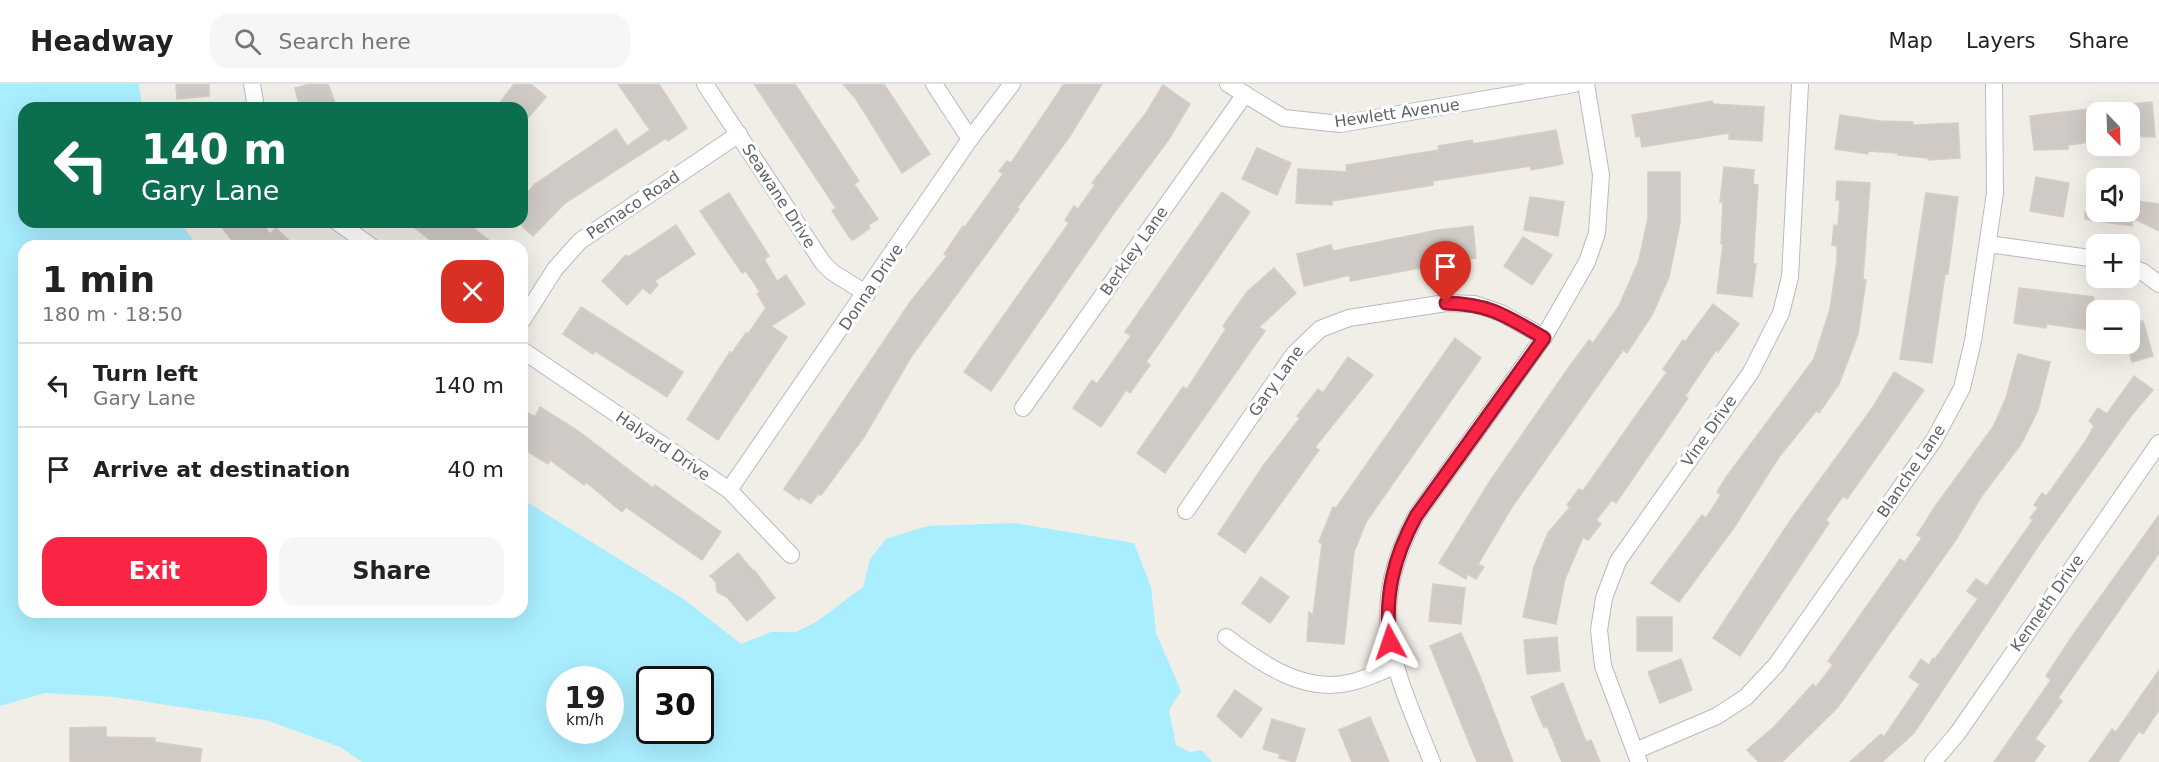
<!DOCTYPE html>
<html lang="en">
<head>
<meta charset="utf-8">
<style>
	:root { --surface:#fff; --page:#f6f6f6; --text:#222; --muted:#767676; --line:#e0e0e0; --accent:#fa2445 }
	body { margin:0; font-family:"DejaVu Sans",sans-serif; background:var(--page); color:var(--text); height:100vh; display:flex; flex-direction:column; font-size:22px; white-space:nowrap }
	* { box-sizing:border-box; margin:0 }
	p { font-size:20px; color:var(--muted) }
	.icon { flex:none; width:33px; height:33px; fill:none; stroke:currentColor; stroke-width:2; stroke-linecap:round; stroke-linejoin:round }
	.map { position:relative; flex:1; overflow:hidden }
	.drawer { position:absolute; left:18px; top:156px; width:510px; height:378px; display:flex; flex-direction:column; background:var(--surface); border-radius:18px; box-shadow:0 6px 24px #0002 }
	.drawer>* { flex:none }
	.top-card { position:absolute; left:18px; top:18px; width:510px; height:126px; border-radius:18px; box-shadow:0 6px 24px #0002; background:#0b6e4f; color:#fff; overflow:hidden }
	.needle { width:39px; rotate:157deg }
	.buttons { position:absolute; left:2086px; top:18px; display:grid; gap:12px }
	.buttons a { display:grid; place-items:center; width:54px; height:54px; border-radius:12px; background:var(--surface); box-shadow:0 6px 24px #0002; font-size:30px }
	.speed { position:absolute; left:546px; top:582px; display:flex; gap:12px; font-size:30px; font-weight:700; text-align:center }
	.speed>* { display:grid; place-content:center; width:78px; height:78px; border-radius:50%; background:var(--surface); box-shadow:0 6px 24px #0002; line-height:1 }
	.speed small { font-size:15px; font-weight:400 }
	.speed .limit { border:3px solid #111; border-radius:9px; background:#fff; color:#111 }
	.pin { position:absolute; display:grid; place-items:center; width:51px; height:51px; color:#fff; margin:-62px -26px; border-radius:50% 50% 50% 0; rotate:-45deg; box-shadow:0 0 6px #0007 }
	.pin .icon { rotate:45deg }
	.me { position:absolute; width:66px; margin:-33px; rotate:355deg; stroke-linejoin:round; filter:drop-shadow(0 0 4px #0008) }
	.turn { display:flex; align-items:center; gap:21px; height:126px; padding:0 24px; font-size:27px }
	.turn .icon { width:78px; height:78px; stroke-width:2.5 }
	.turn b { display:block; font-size:42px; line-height:51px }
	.round { display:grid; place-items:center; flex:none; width:63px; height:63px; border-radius:18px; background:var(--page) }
	.overview { display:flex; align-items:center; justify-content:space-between; height:102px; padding:0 24px }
	h1 { font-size:36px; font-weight:800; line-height:45px }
	.cta { display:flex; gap:12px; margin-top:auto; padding:12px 24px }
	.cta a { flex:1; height:69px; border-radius:18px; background:var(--accent); color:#fff; font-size:24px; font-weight:800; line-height:69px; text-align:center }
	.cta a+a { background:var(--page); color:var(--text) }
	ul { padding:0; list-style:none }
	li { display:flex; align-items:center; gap:18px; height:84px; padding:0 24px; border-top:2px solid var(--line) }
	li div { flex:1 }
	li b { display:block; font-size:22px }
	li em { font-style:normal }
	header { display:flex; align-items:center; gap:36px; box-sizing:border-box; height:84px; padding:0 30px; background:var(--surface); border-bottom:2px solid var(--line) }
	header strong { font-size:28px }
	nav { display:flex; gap:33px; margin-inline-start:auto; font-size:21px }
	.search { width:420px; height:54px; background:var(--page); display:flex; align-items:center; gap:15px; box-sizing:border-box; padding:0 21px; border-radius:18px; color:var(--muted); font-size:22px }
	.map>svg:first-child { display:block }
	.water { fill:#a9eeff; fill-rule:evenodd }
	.building { fill:#cfcac5; stroke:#d7cdc4; stroke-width:1.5 }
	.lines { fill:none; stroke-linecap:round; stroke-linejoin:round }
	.minor-casing { stroke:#b7bbbe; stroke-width:18 }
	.minor { stroke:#fff; stroke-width:16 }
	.route-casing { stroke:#a2172d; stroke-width:15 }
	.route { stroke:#fa2445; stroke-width:10 }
	.labels { text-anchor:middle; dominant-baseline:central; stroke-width:6; stroke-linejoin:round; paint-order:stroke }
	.street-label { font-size:16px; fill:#5e6568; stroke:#fff }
</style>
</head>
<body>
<header>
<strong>Headway</strong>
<div class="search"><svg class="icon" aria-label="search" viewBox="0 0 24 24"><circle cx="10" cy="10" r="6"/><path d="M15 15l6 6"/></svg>Search here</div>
<nav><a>Map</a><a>Layers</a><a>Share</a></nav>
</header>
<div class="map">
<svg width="2159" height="678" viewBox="0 0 2159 678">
	<rect width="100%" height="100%" fill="#f1ede7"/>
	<!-- water -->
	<path class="water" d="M0,0H139L142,24H24V138H180L197,162H24V528H522V415L685,516L741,560L771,548H796L816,538L863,503L870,475L886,455L927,442L1015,439L1134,459L1151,503L1156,549L1181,607L1169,626L1176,661L1190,668L1202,666L1212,678H362L340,663L266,636L114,613L45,609L0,622ZM560,596H610V646H560ZM650,596H700V646H650Z"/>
	<!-- building -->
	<g class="building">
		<path d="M176,0H209V12L177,15Z"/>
		<path d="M310,0H328L337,24H300L295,4Z"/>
		<path d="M514,0H531L546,13L522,41V24H496Z"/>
		<path d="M618,0H659L687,44L668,57L666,54L565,119L533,152L522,142V114L535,100L616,45L627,62L650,46Z"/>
		<path d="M754,0H795L859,97L854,100L878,135L868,141L870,144L853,156L850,154L832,127L836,124Z"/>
		<path d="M843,0H884L930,70L902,89L856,15Z"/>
		<path d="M1064,0H1102L1070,52L1017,124L1019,125L911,273L864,353L821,411L818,410L811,420L801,413L799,416L784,405L911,217L947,172L944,170L963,142L965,143L1003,90L999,87L1007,77L1011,79Z"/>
		<path d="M1163,1L1190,20L1169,55L1114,129L991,307L964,288L1069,139L1065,136L1074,122L1078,125L1095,101L1092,99L1146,29Z"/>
		<path d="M1712,17L1713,20L1764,23L1762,57L1729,55V49L1642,63L1640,52L1636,53L1632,31Z"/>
		<path d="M2152,18L2155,53L2130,52V20Z"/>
		<path d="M2097,24V57L2068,61V65L2034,66L2030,32Z"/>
		<path d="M1840,31L1880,37L1913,38V41L1958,39L1960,74L1928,76V74L1898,71V69L1868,67V70L1835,65Z"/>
		<path d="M1556,46L1563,79L1558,81L1531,86L1530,82L1433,97V101L1332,117V121L1296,119L1298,85L1347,88L1346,81L1439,66L1438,62L1472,56L1473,60Z"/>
		<path d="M1257,64L1291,79L1277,111L1242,95Z"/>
		<path d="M1724,83L1754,86L1753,100L1758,101L1753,180H1756L1752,213L1717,209L1723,160H1721L1723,118H1720Z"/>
		<path d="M1648,88H1680V139L1669,193L1652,231L1627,269L1623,266L1512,423L1478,480L1484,483L1476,495L1467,490L1466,495L1439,479L1490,397L1569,283L1589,256L1593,259L1619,222L1639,176L1648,134Z"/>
		<path d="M2036,93L2069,99L2063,133L2030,127Z"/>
		<path d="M1837,97L1870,99L1863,195L1866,196L1858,250L1839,300L1819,329L1816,327L1779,373L1733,445L1679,518L1651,499L1702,431L1706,434L1721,411L1717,408L1727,392L1814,275L1830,225L1837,177V162L1832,161L1834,141L1838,142L1840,116H1836Z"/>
		<path d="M1222,108L1250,128L1146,278L1150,281L1130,309L1126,306L1101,343L1073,324L1092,296L1097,300L1131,252L1125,248Z"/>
		<path d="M729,109L769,172L764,175L777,197L786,191L805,220L771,242L787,253L718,356L687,335L730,268L732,269L746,249L748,250L766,224L757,210L760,208L746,187L742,189L700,127Z"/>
		<path d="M1926,109L1958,113L1948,190H1945L1932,279L1900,275Z"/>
		<path d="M1530,113L1564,118L1558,152L1524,146Z"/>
		<path d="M2130,116L2159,120V147L2133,134L2132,142L2085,135V128H2130Z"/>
		<path d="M218,138H261L270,150L276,144L295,162H236Z"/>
		<path d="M407,138H466L496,162H438Z"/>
		<path d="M676,141L695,170L655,197L658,201L650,210L643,204L627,221L602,197L626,171L628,173Z"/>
		<path d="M1473,142L1476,174L1431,179V182L1350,197V191L1304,202L1297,170L1331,161L1333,167L1438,146Z"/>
		<path d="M1523,153L1552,171L1532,201L1504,182Z"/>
		<path d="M1274,184L1296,209L1259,243L1265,247L1165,389L1137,369L1183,303L1187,305L1226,245L1223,242L1247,208Z"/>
		<path d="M2019,204L2094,213L2089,246L2047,240L2046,244L2014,239Z"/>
		<path d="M1713,220L1739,240L1718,268L1716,266L1685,312L1688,314L1616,419L1612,416L1596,436L1601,440L1588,456L1583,453L1565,495L1556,540L1523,533L1534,483L1548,449L1570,423L1567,421L1579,405L1583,407L1635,333L1667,288L1663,285L1683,256L1685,258Z"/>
		<path d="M581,223L683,288L667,313L595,267L593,270L563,250Z"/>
		<path d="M2143,237L2153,272L2132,278L2127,260H2130V241Z"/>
		<path d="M1455,254L1481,274L1366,438L1354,468L1344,560L1307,557L1309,528L1313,531L1322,460L1319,458L1333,423L1336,424Z"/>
		<path d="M2018,270L2050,278L2038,326L2021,360L1981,413L1957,454L1838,623L1782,678H1759L1747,666L1775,642L1813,600L1816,603L1833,581L1828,577L1900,475L1905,478L1922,454L1917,451L1934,424L1993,343L2006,314Z"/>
		<path d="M1348,273L1373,291L1315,363L1319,366L1245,469L1218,450L1263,382L1300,334L1297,332L1318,305L1323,309Z"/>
		<path d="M1894,288L1924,306L1847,415L1843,412L1826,436L1829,439L1740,572L1713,554L1790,437L1873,323Z"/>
		<path d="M2134,292L2153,306L2131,332L2041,458L1914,649L1882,678H1850L1881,650L1884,653L1920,600L1909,593L1921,575L1929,581L1933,574L1935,575L1978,515L1967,507L1976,495L1987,502L2033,436L2030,434L2038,424L2034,421L2042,409L2046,412L2051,406L2085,358L2094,342L2089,337L2098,324L2107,330Z"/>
		<path d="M540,323L577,346L653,404L655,401L721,448L702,476L626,423L622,428L586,398L584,401L550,376L548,380L522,364V325L535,333Z"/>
		<path d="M2159,431V469L2058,614L2062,617L2035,655L2045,662L2034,678H1994L2051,596L2046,592L2071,554Z"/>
		<path d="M738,469L753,487L754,486L775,514L747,537L727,513L717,508L716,498L710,492Z"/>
		<path d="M1261,493L1289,513L1270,539L1242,519Z"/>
		<path d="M1433,500L1465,504L1461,540L1429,537Z"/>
		<rect x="1637" y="533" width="35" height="34"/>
		<path d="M1461,549L1479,590L1513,678H1477L1464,646L1430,562Z"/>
		<path d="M1557,553L1560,587L1527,590L1524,556Z"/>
		<path d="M1681,575L1692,606L1660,619L1648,588Z"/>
		<path d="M2159,586V626L2143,650L2139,647L2118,678H2089L2112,645L2116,648Z"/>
		<path d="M1563,599L1586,658L1591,656L1600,678H1562L1547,642L1544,644L1531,613Z"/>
		<path d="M1235,606L1262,625L1241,654L1217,632Z"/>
		<path d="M1370,633L1389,678H1352L1339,646Z"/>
		<path d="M1272,635L1305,645L1295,678L1279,674L1280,670L1263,665Z"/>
		<path d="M106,643V653L155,654V658L202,665L200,678H70V644Z"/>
	</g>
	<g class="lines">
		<defs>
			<g id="minor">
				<path d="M252,0L256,24"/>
				<path d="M705,0L823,179L832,188L867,210"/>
				<path d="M934,0L970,55"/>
				<path d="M1228,0L1284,34L1340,40L1574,0"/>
				<path d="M337,138L371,162"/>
				<path d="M1988,160L2097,175"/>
				<path d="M2130,183L2143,188L2159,200"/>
				<path d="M522,237L555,185L580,157L739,50"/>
				<path d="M522,266L729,406L791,471"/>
				<path d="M1023,324L1245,10"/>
				<path d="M729,406L970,55L1012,0"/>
				<path d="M1186,427L1294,270L1320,245L1349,234L1446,219L1475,220L1501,229L1544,253"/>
				<path d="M1226,553C1261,579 1302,609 1348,599C1364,596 1381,587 1396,582"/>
				<path d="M1635,667L1717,632L1746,613L1776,581L1934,356L1962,304L1973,257L1995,109L1994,0"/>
				<path d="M1432,678C1394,583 1364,530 1416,432L1544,253L1587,178L1597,149L1601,91L1586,0"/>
				<path d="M1639,678L1603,582L1599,546L1604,514L1618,477L1751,288L1781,229L1790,193L1800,0"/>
				<path d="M1933,678L1957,650L2159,359"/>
			</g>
		</defs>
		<!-- minor casing -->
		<use href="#minor" class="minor-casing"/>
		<!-- minor -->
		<use href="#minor" class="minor"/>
	</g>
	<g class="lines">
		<defs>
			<path id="route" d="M1390,558C1384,511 1394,473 1416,432L1544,254C1506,232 1490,220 1446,219"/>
		</defs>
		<!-- route casing -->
		<use href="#route" class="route-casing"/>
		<!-- route -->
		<use href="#route" class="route"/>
	</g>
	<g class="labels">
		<!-- street labels -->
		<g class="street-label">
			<text transform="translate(1397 29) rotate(-8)">Hewlett Avenue</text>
			<text transform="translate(779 112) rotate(57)">Seawane Drive</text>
			<text transform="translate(633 121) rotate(-34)">Pemaco Road</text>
			<text transform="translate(1134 167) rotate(-55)">Berkley Lane</text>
			<text transform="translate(871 203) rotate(-56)">Donna Drive</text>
			<text transform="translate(1276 297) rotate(-55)">Gary Lane</text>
			<text transform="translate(1709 347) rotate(-55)">Vine Drive</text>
			<text transform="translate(663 362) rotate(34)">Halyard Drive</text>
			<text transform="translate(1911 387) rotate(-56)">Blanche Lane</text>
			<text transform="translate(2047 519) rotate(-55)">Kenneth Drive</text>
		</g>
	</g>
</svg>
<div class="buttons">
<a><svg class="needle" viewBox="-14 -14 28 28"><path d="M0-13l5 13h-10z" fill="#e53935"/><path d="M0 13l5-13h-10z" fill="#767676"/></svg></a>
<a><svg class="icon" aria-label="sound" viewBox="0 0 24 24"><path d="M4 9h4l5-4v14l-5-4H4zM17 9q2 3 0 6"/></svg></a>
<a>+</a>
<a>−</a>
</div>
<div class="speed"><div>19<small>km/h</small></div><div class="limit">30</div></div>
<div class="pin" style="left:1446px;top:219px;background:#d93025"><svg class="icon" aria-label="arrive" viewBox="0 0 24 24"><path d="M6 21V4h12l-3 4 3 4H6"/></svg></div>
<svg class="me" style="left:1390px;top:558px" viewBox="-20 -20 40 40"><path d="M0-17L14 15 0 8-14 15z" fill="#fa2445" stroke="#fff" stroke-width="4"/></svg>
<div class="top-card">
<div class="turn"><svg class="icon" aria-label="left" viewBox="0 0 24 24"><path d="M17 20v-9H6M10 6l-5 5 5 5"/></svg><div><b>140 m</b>Gary Lane</div></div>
</div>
<section class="drawer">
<div class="overview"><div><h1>1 min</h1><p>180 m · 18:50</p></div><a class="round" style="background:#d93025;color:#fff"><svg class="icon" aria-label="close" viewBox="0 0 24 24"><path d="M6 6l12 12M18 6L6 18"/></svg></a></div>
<ul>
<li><svg class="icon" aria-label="left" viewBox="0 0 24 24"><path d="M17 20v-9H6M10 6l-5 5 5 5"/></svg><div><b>Turn left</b><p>Gary Lane</p></div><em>140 m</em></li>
<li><svg class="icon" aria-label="arrive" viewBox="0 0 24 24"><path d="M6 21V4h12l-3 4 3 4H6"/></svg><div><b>Arrive at destination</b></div><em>40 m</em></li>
</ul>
<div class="cta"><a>Exit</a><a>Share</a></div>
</section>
</div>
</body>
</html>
